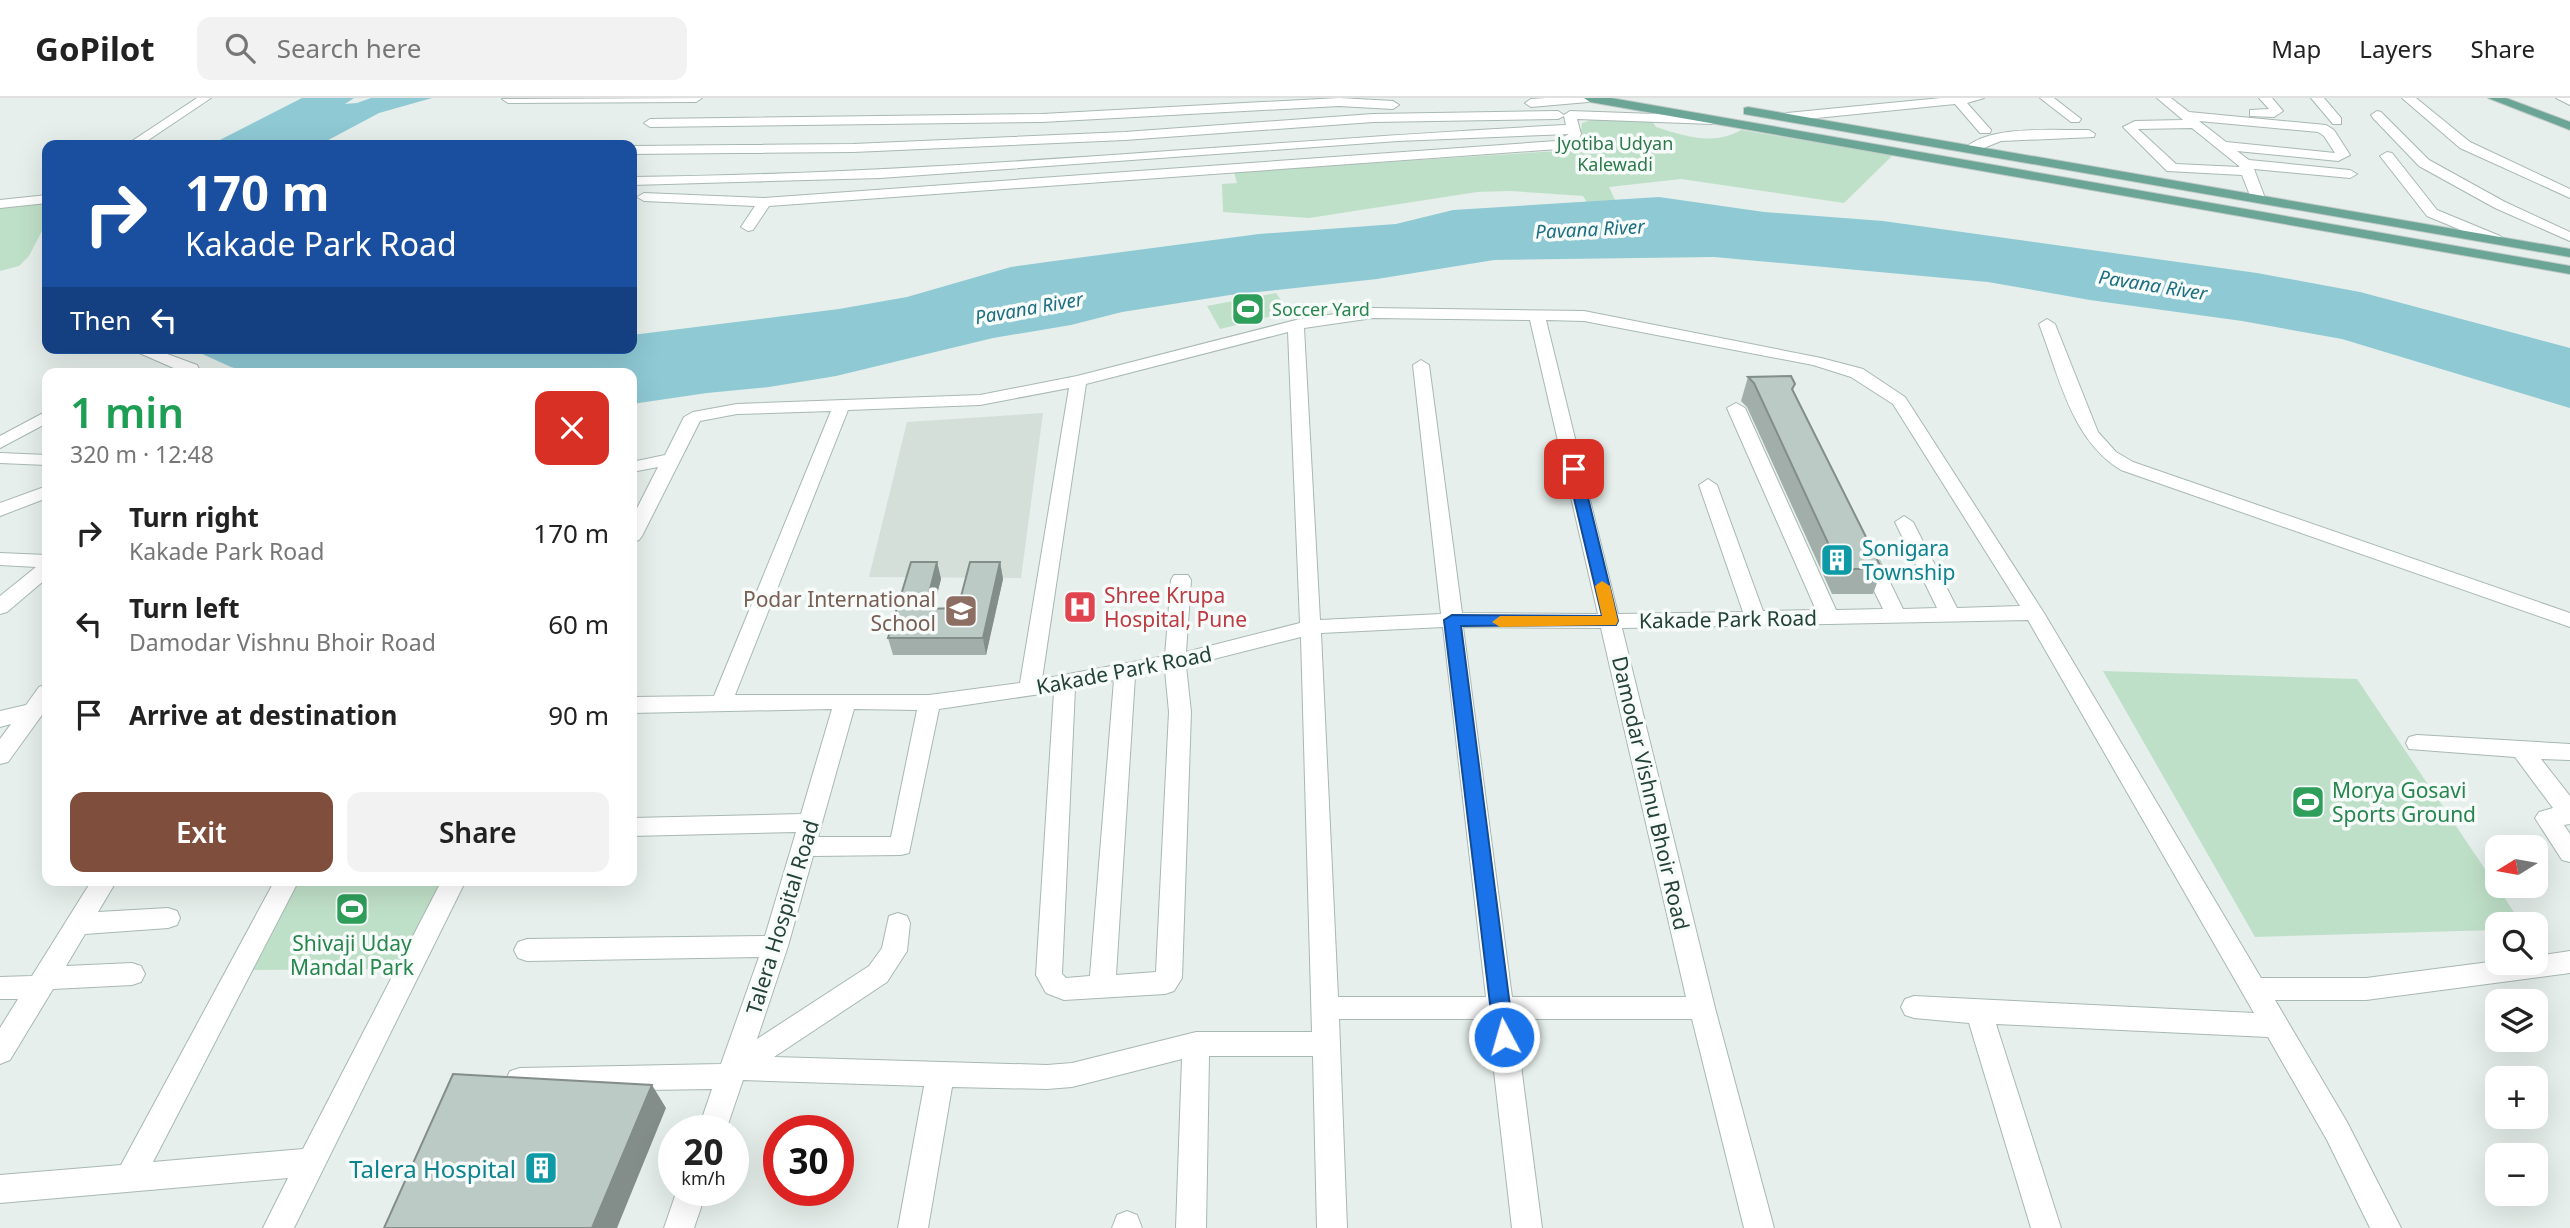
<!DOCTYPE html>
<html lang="en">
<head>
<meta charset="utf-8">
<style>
	:root { --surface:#fff; --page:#f2f2f2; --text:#222; --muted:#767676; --line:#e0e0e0; --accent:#804e3d }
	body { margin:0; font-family:"Noto Sans",sans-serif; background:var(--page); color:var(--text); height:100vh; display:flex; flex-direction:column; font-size:26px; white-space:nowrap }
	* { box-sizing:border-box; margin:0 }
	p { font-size:23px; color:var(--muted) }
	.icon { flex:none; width:38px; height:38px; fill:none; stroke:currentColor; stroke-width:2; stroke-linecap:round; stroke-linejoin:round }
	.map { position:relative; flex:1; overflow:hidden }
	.details { position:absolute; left:42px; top:270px; width:595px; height:518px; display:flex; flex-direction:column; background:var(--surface); border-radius:14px; box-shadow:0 7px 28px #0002 }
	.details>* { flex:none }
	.top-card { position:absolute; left:42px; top:42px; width:595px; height:214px; border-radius:14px; box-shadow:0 7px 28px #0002; background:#1a4fa0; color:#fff; overflow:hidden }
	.needle { width:46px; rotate:259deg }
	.fabs { position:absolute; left:2485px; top:737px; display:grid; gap:14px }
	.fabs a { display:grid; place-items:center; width:63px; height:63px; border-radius:14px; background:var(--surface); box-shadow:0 7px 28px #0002; font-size:35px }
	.speed { position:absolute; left:658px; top:1017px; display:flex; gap:14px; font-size:35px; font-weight:700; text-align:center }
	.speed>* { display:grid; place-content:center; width:91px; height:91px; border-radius:50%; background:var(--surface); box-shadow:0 7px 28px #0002; line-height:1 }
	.speed small { font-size:18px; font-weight:400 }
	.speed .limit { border:10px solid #d22; background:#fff; color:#111 }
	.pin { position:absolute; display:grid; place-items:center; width:60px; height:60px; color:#fff; margin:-30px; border-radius:14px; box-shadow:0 4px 10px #0006 }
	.me { position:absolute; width:77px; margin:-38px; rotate:354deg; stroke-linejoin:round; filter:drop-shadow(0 0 5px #0008) }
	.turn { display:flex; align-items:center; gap:24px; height:147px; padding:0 28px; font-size:32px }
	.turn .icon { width:91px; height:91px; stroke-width:2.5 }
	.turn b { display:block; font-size:49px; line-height:60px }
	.then { display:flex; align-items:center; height:66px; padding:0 28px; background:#0003; gap:14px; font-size:26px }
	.round { display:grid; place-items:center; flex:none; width:74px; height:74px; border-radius:14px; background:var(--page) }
	.head { display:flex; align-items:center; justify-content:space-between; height:119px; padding:0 28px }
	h1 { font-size:42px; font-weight:600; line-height:52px; color:#1e9e55 }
	.action { display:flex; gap:14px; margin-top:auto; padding:14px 28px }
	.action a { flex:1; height:80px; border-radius:14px; background:var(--accent); color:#fff; font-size:28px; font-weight:600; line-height:80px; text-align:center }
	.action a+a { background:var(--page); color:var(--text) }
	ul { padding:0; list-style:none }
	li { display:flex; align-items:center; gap:21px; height:91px; padding:0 28px }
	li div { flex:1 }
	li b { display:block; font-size:26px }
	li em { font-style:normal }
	header { display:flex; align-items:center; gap:42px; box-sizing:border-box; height:98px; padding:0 35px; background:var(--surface); border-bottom:2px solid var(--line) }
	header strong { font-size:33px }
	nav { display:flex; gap:38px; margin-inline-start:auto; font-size:24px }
	.search { width:490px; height:63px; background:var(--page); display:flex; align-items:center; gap:18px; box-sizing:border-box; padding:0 24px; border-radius:14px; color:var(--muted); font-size:26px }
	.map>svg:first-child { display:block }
	.built { fill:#d4dfda }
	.green { fill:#bfe0c8 }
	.water { fill:#8ec9d4 }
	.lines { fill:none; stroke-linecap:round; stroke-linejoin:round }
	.minor-casing { stroke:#a8b8b2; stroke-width:2 }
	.major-casing { stroke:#c2cac8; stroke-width:2 }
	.minor { fill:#fff; fill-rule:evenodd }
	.major { fill:#6aa596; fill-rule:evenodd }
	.wall { fill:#a1aea9 }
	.shaded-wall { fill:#838d89 }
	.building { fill:#bbcac4; stroke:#838d89; stroke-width:2 }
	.route { fill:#1a73e8; stroke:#114b97; stroke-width:2 }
	.slow { fill:#f59e0b }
	.labels { text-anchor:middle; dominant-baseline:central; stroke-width:7; stroke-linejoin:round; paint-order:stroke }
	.far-park-label { font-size:18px; fill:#2d7a4b; stroke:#f7fbf9 }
	.far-leisure-label { font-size:18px; fill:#27864d; stroke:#f7fbf9; text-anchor:start }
	.far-water-label { font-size:19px; font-style:italic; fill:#1c6f80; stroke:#f7fbf9 }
	.culture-label { font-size:21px; fill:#0d838f; stroke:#f7fbf9; text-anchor:start }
	.health-label { font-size:21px; fill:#be3a42; stroke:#f7fbf9; text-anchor:start }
	.education-label { font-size:21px; fill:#785e54; stroke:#f7fbf9; text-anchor:end }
	.street-label { font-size:21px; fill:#24423a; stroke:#f7fbf9 }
	.leisure-label { font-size:21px; fill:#27864d; stroke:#f7fbf9; text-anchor:start }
	.near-culture-label { font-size:24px; fill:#0d838f; stroke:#f7fbf9; text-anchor:end }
</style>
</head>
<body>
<header>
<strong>GoPilot</strong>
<div class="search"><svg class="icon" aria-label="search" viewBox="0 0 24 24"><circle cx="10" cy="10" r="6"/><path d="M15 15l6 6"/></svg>Search here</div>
<nav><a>Map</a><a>Layers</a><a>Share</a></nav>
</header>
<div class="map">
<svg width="2570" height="1130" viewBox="0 0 2570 1130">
	<rect width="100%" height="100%" fill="#e6efeb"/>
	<!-- built -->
	<path class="built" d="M1043,315L1021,480L869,479L907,324Z"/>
	<!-- green -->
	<g class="green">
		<path d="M1591,22L1652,23L1656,29C1684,38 1713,48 1741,32L1893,57L1844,105L1681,81L1609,89L1615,102L1587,104L1583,98L1510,93L1477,94L1309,120L1223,114L1222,86L1237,85L1234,74L1572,52L1579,48L1582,25Z"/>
		<path d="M47,104V123L29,158L19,168L0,173V110Z"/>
		<path d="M1276,195L1289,214L1220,231L1207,208Z"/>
		<path d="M2103,573L2357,581L2522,826H2497V832L2255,839Z"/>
		<path d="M291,782H454L408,871L240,872Z"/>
	</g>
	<!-- water -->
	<g class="water">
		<path d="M302,0H354L345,6L357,5L371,0H432L379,15L319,47H210Z"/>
		<path d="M1659,99L1764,114L1883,123L2257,175L2360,194L2570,250V310L2342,241L2242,223L2090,202L1988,184L1714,159L1494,162L1377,181L1230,197L1122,214L1071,227L993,240L836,278L769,289L707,295L632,306V275H251L231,269L189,250H632V237L839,211L907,199L1011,169L1054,163L1259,136L1396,126L1453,112Z"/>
	</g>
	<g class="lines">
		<defs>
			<g id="minor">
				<path d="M197,0H211L141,47H126Z"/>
				<path d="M702,0L696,4L508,5L502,1Z"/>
				<path d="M1339,0L1393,3L1399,7L1393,11L1339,8L1042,24L650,29L644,25L650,21L1042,16Z"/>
				<path d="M1546,0H1594L1588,4L1531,9L1525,5L1531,1Z"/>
				<path d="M1941,0H1984L1967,5L1991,32L1990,35H1980L1955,6L1787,23L1781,19L1787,15Z"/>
				<path d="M2040,0H2054L2081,21L2079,24H2071Z"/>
				<path d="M2157,0H2171L2189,14L2326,27L2334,32L2350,57L2338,63L2237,53L2249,62L2350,72L2357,76L2350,80L2254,71L2265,100L2258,104L2251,100L2242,77L2167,73L2123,29L2135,23L2183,22ZM2199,23L2318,34L2324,38L2335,55L2226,44ZM2192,30L2239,68V69L2176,66L2138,31Z"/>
				<path d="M2259,0H2272L2283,13L2274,19L2250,18V12L2269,11Z"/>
				<path d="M2311,0H2324L2341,20V26H2333Z"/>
				<path d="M2402,0H2416L2470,44L2570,91V100L2460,50Z"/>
				<path d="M2556,0H2570V7Z"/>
				<path d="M1558,13L1564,17L1570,13L1712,18L1718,22L1712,26L1577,21L1581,36L1577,44L1558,51L769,108L753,132L748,133L741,129L755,108L644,103L637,99L644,95L764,100L1556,43L1569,36L1398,43L880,80L632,87V79C944,76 1255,43 1566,27L1564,18L1558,21L1373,24L1125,42L853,54L632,56V48L853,46L1125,34L1373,16Z"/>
				<path d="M2377,13L2381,14L2429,62L2505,104L2570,134V143L2495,110L2419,68L2373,20L2371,17Z"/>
				<path d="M2089,32L2095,36L2094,39L2001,43L1971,55L1964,51C1990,26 2055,33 2089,32Z"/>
				<path d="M2387,54L2392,55L2437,112L2500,138L2502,141L2500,144H2490L2427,118L2380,58Z"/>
				<path d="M47,97V105L0,110V102Z"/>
				<path d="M1373,210L1584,213L1821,260L1863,271L1905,299L2044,515L2261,880H2366L2497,863L2536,864V858L2570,853V875L2366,902H2275L2347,1024L2401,1130H2370L2327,1042L2268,939L1996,926L2061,1130H2031L1969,925L1914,920L1905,917L1901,909L1905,901L1914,898L2254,915L2028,522L1622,530L1715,910L1774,1130H1744L1692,921H1515L1542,1130H1512L1488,921H1339L1347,1130H1317L1313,958H1209L1206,1130H1176L1182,961L1072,989L1047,991L952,989L928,1130H898L924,988L743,982L726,1032H698L712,991L520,994L510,991L506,982L510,973L520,970L721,966L759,859L527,863L518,860L514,852L518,844L527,841L765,838L796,734L632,738V720L801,716L832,611L632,615V599L714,598L831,313L737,316L700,323L642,438L639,442L632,444V420L658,369L632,374V364L665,357L684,319L693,314L737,306L980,297L1077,278L1296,222ZM1373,220L1530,222L1598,516L1462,515L1429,267L1421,262L1413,267L1441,516L1320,522L1304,230ZM1546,222L1584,223L1813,267L1851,279L1893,306L2020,508L1957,510L1913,424L1904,418L1895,424L1937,510L1903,511L1876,456L1873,452H1859L1856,456L1883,511L1836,512L1745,310L1736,305L1727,310L1816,512L1763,513L1717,387L1708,381L1699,387L1743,514L1618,516ZM1288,234L1300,525L1186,554L1191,482L1188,477H1174L1171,482L1165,558L1042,581L1086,286ZM1069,290L1020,585L929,597H735L848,312L980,307ZM1443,529L1486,899H1338L1321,535ZM1463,529L1601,530L1686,899H1512ZM1301,539L1312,934H1196L1072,965L1047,967L774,959L887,884L907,853L910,825L907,818L898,815L889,818L882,850L869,868L757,941L788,848L813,758L901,757L909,755L939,611L1054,594L1036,877L1046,895L1064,902L1165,896L1174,893L1182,880L1191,614L1186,568ZM1165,572L1169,614L1156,874L1116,877L1135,578ZM1114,582L1090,878L1066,880L1062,876L1075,590ZM854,611L917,612L891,739H818Z"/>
				<path d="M2047,221L2055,226L2098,334L2116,354L2133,364L2570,515V529L2121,372C2071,342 2059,277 2039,226Z"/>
				<path d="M128,250H151L197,267L199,271L197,275H185Z"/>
				<path d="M47,313V325L0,350V338Z"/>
				<path d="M0,355L47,357V367L0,365Z"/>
				<path d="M47,388V400L0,418V405Z"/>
				<path d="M0,455L47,457V480L7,514L0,516V498L36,469L0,467Z"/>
				<path d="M47,586V610L8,664L0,666V641L11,626L0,629V613L26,607L39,589Z"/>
				<path d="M2417,637L2570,646V662L2541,661L2570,698V726L2564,727L2570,736V764L2562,762L2535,720L2539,714L2553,710L2515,659L2409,651L2406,645L2409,639Z"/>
				<path d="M92,782H117L98,814L168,810L177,813L180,820L177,827L168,830L85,836L66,868L132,865L141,868L145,876L141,884L132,887L53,891L10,962L0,966V930L18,901H0V879L32,878Z"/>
				<path d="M275,782H299L153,1064L303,1051L442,782H466L294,1130H263L288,1080L0,1105V1077L121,1067Z"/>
				<path d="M677,1092H707L694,1130H664Z"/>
				<path d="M1127,1113L1137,1117L1142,1130H1112L1117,1117Z"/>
			</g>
			<g id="major">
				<path d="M1584,0H1611L2570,168V176L1590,4Z"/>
				<path d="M2488,0H2506L2570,24V32Z"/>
				<path d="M1748,9L2570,151V159L1744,16V10Z"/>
			</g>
		</defs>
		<!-- minor casing -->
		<use href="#minor" class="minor-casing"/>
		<!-- major casing -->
		<use href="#major" class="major-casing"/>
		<!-- minor -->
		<use href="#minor" class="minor"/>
		<!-- major -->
		<use href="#major" class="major"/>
	</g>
	<!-- wall -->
	<g class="wall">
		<path d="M1748,279L1795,286L1793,292L1882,471L1873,496H1832L1747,309L1741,303Z"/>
		<path d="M937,464L941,481L933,511L958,510L1000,464L1003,481L986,557H893L888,540Z"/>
	</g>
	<!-- shaded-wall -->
	<g class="shaded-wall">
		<path d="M937,464L941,481L929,528L925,511Z"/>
		<path d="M1000,464L1003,481L986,557L983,540Z"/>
		<path d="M652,987L666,1010L617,1130H592Z"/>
	</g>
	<!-- building -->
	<g class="building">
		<path d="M1791,278L1795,286L1792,291L1882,471H1840L1754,285L1748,279Z"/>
		<path d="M911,464H937L925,511L958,510L970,464H1000L983,540H888Z"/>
		<path d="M453,976L652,987L592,1130H384Z"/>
	</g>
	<!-- route -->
	<path class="route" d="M1574,367L1581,371L1618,523L1616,527L1461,528L1514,939L1511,946L1504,948L1497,946L1494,939L1444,522L1452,517L1602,518L1567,371Z"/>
	<!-- slow -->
	<path class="slow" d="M1602,483L1610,488L1618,523L1616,527L1500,529L1492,524L1500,518H1602L1595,488Z"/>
	<!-- icons -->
	<defs>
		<symbol id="stadium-square" viewBox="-11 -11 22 22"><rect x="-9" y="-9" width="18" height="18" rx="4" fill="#2e9e5b" stroke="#f7fbf9"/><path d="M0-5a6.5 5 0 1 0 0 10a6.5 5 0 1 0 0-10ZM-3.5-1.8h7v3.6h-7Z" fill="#fff"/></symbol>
		<symbol id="building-square" viewBox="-11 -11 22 22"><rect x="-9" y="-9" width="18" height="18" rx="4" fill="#0f9aa8" stroke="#f7fbf9"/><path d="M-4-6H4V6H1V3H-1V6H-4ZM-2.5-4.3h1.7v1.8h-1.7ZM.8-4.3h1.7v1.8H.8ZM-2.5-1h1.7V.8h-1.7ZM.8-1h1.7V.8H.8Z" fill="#fff"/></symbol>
		<symbol id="hospital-square" viewBox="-11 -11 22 22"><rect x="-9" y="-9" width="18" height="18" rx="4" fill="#e0444e" stroke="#f7fbf9"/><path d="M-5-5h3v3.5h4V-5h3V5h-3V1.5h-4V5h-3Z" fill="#fff"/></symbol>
		<symbol id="school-square" viewBox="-11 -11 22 22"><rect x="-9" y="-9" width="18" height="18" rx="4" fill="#8d6e63" stroke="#f7fbf9"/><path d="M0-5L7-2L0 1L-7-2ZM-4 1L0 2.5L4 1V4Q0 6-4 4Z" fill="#fff"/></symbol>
	</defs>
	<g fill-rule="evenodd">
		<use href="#stadium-square" x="1229" y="192" width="38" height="38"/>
		<use href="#building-square" x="1818" y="443" width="38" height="38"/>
		<use href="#hospital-square" x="1061" y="490" width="38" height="38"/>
		<use href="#school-square" x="942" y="494" width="38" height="38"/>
		<use href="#stadium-square" x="2289" y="685" width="38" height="38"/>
		<use href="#stadium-square" x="333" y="792" width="38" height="38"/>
		<use href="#building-square" x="522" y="1051" width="38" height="38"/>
	</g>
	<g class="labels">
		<!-- far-park labels -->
		<g class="far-park-label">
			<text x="1615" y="45">Jyotiba Udyan<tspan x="1615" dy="21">Kalewadi</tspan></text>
		</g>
		<!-- far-leisure labels -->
		<g class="far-leisure-label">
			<text x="1272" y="211">Soccer Yard</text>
		</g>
		<!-- far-water labels -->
		<g class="far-water-label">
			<text transform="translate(1590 131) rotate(-3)">Pavana River</text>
			<text transform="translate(2153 187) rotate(9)">Pavana River</text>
			<text transform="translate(1029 210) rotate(-10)">Pavana River</text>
		</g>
		<!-- culture labels -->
		<g class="culture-label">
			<text x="1862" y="450">Sonigara<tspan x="1862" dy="24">Township</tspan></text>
		</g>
		<!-- health labels -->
		<g class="health-label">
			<text x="1104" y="497">Shree Krupa<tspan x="1104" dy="24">Hospital, Pune</tspan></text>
		</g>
		<!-- education labels -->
		<g class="education-label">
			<text x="936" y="501">Podar International<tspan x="936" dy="24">School</tspan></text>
		</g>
		<!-- street labels -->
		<g class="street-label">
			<text transform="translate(1728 521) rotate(-1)">Kakade Park Road</text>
			<text transform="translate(1124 572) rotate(-11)">Kakade Park Road</text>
			<text transform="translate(1651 695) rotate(77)">Damodar Vishnu Bhoir Road</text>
			<text transform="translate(782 819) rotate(-73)">Talera Hospital Road</text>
		</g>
		<!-- leisure labels -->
		<g class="leisure-label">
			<text x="2332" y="692">Morya Gosavi<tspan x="2332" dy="24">Sports Ground</tspan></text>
			<text x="352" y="845" text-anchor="middle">Shivaji Uday<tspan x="352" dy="24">Mandal Park</tspan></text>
		</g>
		<!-- near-culture labels -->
		<g class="near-culture-label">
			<text x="516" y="1070">Talera Hospital</text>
		</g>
	</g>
</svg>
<div class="fabs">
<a><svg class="needle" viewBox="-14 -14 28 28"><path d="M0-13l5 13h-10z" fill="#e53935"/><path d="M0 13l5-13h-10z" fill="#767676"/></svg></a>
<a><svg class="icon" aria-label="search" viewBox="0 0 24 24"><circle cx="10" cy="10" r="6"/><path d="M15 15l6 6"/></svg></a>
<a><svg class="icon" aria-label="layers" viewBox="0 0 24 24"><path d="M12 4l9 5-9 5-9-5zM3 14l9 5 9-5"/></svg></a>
<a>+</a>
<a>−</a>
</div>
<div class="speed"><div>20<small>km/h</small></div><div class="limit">30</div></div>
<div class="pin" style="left:1574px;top:371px;background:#d93025"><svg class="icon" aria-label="arrive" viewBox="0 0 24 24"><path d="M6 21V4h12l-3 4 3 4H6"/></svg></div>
<svg class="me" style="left:1504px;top:939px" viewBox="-20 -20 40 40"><circle r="17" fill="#1a73e8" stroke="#fff" stroke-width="3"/><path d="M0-11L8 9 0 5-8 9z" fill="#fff"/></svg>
<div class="top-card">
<div class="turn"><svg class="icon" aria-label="right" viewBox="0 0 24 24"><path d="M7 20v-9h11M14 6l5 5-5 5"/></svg><div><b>170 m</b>Kakade Park Road</div></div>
<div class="then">Then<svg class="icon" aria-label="left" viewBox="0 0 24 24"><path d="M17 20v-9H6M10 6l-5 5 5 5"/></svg></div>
</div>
<section class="details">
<div class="head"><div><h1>1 min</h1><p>320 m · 12:48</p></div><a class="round" style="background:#d93025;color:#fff"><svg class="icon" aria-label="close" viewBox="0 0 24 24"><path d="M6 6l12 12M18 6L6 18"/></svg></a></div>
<ul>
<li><svg class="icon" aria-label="right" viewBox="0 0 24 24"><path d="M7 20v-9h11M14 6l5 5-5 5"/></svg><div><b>Turn right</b><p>Kakade Park Road</p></div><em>170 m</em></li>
<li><svg class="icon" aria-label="left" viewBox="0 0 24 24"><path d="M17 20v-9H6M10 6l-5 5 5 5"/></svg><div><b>Turn left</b><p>Damodar Vishnu Bhoir Road</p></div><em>60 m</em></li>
<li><svg class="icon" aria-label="arrive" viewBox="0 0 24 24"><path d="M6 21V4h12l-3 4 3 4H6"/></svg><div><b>Arrive at destination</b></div><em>90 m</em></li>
</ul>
<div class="action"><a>Exit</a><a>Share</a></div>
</section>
</div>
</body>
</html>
